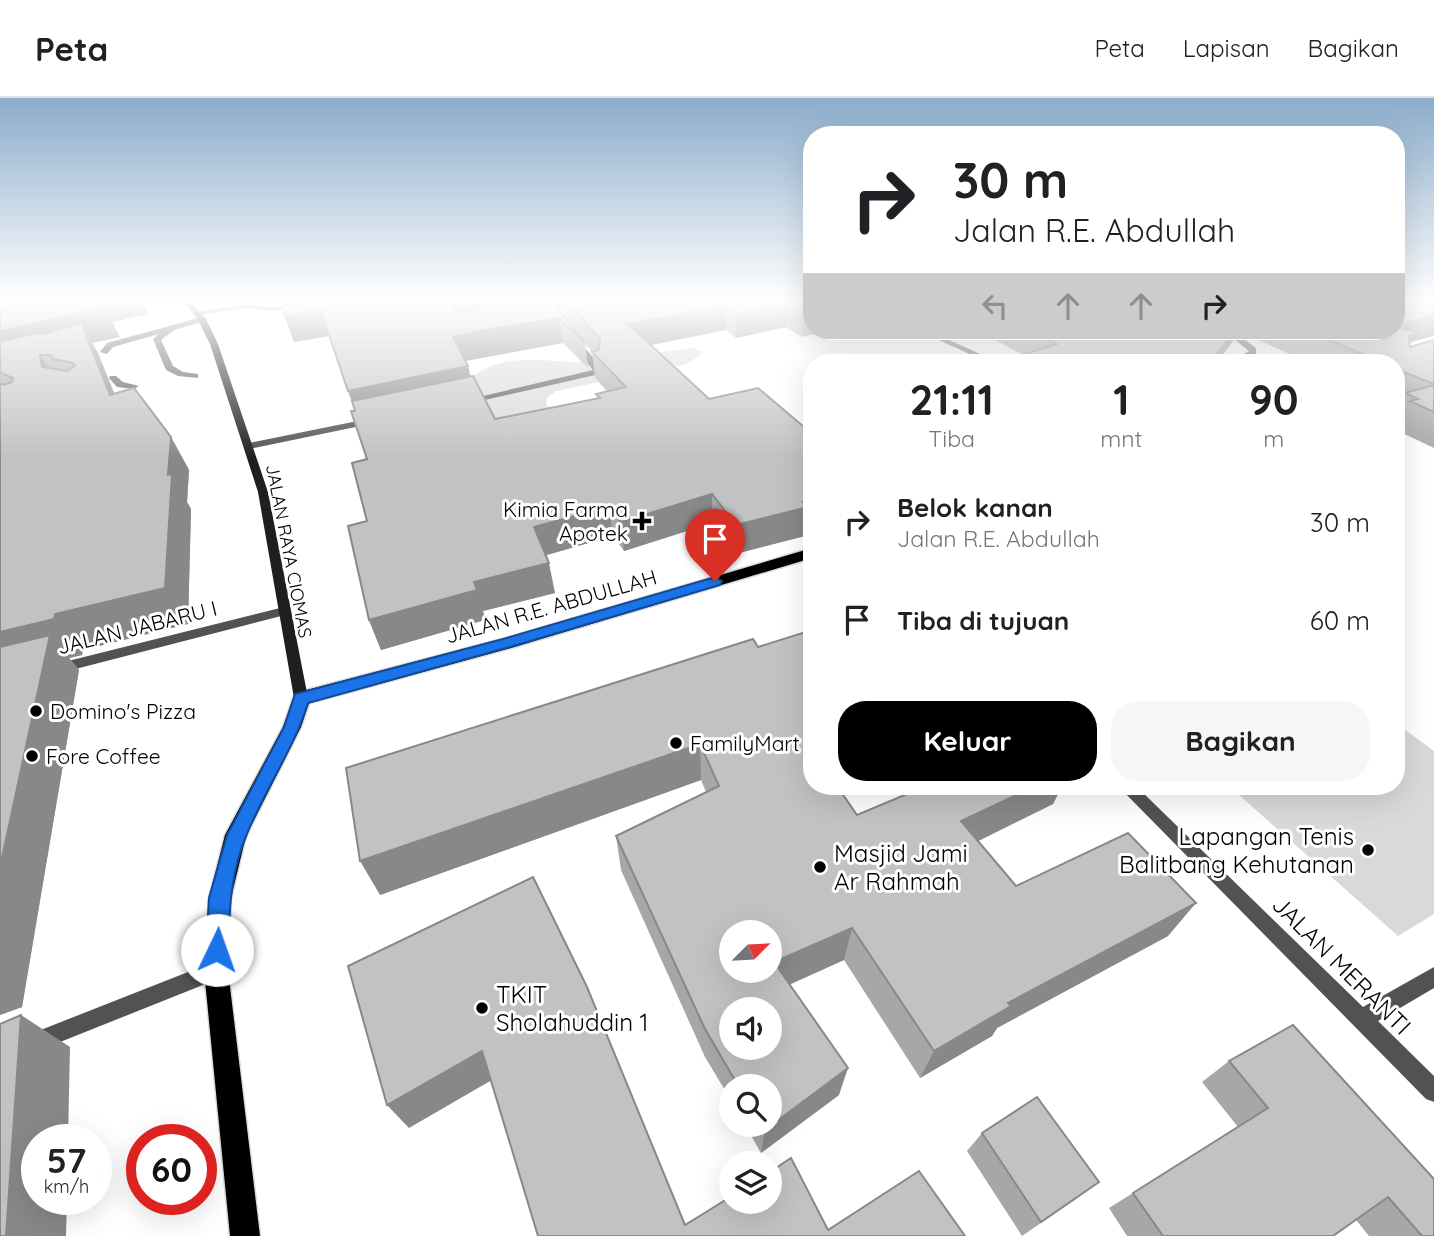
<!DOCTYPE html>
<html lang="id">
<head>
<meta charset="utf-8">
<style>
	:root { --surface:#fff; --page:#f6f6f6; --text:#202124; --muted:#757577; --line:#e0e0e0; --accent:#000 }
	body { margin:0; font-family:Quicksand,sans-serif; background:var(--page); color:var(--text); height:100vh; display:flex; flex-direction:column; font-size:26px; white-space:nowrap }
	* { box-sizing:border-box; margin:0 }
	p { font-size:23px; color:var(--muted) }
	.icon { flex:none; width:38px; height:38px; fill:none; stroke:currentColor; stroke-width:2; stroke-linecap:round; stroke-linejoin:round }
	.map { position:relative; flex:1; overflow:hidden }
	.panel { position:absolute; left:803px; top:256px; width:602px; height:441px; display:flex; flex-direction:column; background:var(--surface); border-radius:28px; box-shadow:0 7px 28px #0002 }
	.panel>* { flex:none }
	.banner { position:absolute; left:803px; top:28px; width:602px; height:214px; border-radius:28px; box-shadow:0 7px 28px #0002; background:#fff; color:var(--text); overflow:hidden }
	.needle { width:46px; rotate:66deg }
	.controls { position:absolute; left:719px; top:822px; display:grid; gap:14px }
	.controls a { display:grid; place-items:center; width:63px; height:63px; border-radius:50%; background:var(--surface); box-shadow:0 7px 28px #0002; font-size:35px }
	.speed { position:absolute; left:21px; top:1026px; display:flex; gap:14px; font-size:35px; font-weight:700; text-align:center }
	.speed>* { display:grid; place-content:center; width:91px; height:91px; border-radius:50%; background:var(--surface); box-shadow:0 7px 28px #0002; line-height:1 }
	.speed small { font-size:18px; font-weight:400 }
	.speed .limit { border:10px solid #d22; background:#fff; color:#111 }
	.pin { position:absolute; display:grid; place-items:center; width:60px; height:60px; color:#fff; margin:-72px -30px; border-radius:50% 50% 50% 0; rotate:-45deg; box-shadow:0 0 7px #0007 }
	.pin .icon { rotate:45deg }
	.me { position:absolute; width:77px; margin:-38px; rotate:3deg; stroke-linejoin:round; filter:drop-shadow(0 0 5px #0008) }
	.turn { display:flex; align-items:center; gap:24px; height:147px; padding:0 35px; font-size:32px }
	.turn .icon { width:91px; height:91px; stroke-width:2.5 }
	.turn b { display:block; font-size:49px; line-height:60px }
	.lanes { display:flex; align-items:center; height:66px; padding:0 35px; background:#0003; justify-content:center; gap:35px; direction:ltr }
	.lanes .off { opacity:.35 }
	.eta { display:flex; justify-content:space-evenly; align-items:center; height:119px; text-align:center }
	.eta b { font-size:42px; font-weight:800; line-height:49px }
	.cta { display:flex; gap:14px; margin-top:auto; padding:14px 35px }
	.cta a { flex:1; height:80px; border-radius:28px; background:var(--accent); color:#fff; font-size:28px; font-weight:800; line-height:80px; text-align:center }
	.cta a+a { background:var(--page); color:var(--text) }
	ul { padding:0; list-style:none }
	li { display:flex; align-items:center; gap:21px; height:98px; padding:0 35px }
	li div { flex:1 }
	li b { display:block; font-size:26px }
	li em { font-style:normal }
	header { display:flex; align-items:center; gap:42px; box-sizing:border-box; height:98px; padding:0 35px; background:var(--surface); border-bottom:2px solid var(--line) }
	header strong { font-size:33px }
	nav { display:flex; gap:38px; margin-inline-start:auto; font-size:24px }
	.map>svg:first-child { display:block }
	.green { fill:#d9d9d9 }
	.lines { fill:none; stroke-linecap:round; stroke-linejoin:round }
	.primary-casing { stroke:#dbdbdb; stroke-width:3 }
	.lane { fill:#525252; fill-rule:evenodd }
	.street { fill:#525252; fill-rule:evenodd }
	.secondary { fill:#1f1f1f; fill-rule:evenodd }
	.primary { fill:#000; fill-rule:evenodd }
	.wall { fill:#a7a7a7; fill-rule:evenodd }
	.shaded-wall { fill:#888 }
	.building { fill:#c2c2c2; stroke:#888; stroke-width:2; fill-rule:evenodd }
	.route { fill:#1a73e8; stroke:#114b97; stroke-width:2 }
	.poi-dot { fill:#000; stroke:#fff; stroke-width:2.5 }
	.labels { text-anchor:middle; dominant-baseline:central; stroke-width:6; stroke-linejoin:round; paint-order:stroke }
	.far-street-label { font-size:18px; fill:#000; stroke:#fff }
	.poi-label { font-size:21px; fill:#000; stroke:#fff; text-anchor:start }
	.street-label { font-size:21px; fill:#000; stroke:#fff }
	.near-poi-label { font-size:24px; fill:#000; stroke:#fff; text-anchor:start }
	.near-street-label { font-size:24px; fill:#000; stroke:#fff }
</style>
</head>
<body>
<header>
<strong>Peta</strong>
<nav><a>Peta</a><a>Lapisan</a><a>Bagikan</a></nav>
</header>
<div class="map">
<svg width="1434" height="1138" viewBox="0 0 1434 1138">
	<rect width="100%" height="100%" fill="#fff"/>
	<!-- green -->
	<g class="green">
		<path d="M692,250L704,254L687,266L556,293L547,300L546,308L560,310L508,335L464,288C496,248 552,267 596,264C628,262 660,253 692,250Z"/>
		<path d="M1397,626L1434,653V816L1398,838L1229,688H1396Z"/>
	</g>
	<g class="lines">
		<defs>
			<path id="primary" d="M812,450V460L511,550L309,605L301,629L246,738L231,800L228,872L260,1138H230L204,872L209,800L225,737L283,629L295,595L503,541Z"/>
		</defs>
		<!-- primary casing -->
		<use href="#primary" class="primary-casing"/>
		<!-- lane -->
		<g class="lane">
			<path d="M202,219L206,221L205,223L174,232L161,242L173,268L183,274L198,276V280L178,278L166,272L153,241L159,236L113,249L107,256L100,254L107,245Z"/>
			<path d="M1224,233H1233L1256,250V257L1240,264H1230L1249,253Z"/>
			<path d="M110,278H116L123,284L139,288L134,291L117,289L109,280Z"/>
			<path d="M216,863L223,865L226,872L223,879L0,968V948Z"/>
		</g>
		<!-- street -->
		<g class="street">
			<path d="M244,206L272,209L301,206L305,208L272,213L244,210L198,217L194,215Z"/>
			<path d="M919,233H929L998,264H987Z"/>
			<path d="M572,242H578L601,268L600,276L467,306L462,303L593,272L572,246Z"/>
			<path d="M372,320L377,323L375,325L249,351L244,348L249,345Z"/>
			<path d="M284,509L289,510L291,513L289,516L56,576L49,571L56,566Z"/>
			<path d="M1118,688H1136L1363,909L1434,869V890L1378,923L1434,978V1004L1426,1001Z"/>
		</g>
		<!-- secondary -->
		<path class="secondary" d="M182,201H189L206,221L218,246L268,394L308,600L306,604H296L294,600L258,394L210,246L198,222Z"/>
		<!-- primary -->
		<use href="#primary" class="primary"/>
	</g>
	<!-- wall -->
	<g class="wall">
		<path d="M0,201H141L148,216L112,224L120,239L92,245L98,255L114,296L171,339L189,372L187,404L191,411L188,526L83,552L82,557L69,560L79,572L22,909L0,917Z"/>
		<path d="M281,201H812L802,239L786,229L736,240L726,232L651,247L805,432V438L735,456L712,425L624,453L613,438L546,457L555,495L483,513L485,522L381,552L369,522L367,361L355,313L329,238L294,244L285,219ZM564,212L565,220L559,213ZM563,245L588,270L585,246L592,254L595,280L608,294L596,296L597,300L495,321L471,279L468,268L465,263Z"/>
		<path d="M979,233H1238L1233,243L1023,257Z"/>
		<path d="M1238,233H1396L1411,244L1410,249L1434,242V350L1396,332V308L1399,305L1396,304V264H1308Z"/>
		<path d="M753,541L812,688L857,717L913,693L909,688H1062L1053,706L978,743L1016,788L1168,838L997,930L992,938L920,980L844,862L790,886L839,997L761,1055L745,1027H770V989H732V1004L705,959L621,772L616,738L706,694L701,682L380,797Z"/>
		<path d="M1229,963L1434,1138H1369L1356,1122L1333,1138H1127L1109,1110L1238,1029L1202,984Z"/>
		<path d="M982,1035L1077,1100L1022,1138L967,1053Z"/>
	</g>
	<!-- shaded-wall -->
	<g class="shaded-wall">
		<path d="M100,201H141L148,216L112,224L120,239L92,245L98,255L128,329L110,297L89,246L40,257L59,287L42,269L0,274V233Z"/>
		<path d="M488,201H562L564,212L460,231L452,210L454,207Z"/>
		<path d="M788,205L786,229L736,240L737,216Z"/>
		<path d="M726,208V232L630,251L628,226Z"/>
		<path d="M321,213L329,238L294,244L285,219Z"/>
		<path d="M812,213V233H828L802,239L803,215Z"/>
		<path d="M1434,218V238L1411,244L1401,261L1396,227Z"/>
		<path d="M559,220L563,245L459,264L453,239Z"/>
		<path d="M1234,233H1238L1233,243L1217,264H1210Z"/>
		<path d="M468,268L474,295L358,319L348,293Z"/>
		<path d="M171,339L189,372L187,404L191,411L188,526L83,552L82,557L69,560L79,572L22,909L0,917V534L55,516L168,377Z"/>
		<path d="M712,396V425L624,453L621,424Z"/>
		<path d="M812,402V430L805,432V438L735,456L736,427Z"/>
		<path d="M609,409L613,438L540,459L534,429Z"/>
		<path d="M549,465L555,495L483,513L485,522L381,552L369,522L474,484Z"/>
		<path d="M812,639V673L805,642Z"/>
		<path d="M700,646L701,682L380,797L360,763Z"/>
		<path d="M1035,688H1062L1053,706L948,758L961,723Z"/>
		<path d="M1196,805L1168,838L997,930L992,938L920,980L934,953L1008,905Z"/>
		<path d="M852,830L844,862L771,895L774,864Z"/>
		<path d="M21,917L70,949L68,1041H37V1101H67L66,1138H6Z"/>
		<path d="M482,953L497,979L409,1030L387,1007Z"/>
		<path d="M848,970L839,997L761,1055L765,1032Z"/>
	</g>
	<!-- building -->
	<g class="building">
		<path d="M0,201H100L105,210L0,233Z"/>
		<path d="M281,201H488L454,207L452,210L459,214L539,201H550L585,245L559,220L480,233L453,239L468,268L348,293L321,213L285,219Z"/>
		<path d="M565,201H812V213L803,215L788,205L737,216L726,208L628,226L709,301L758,290L804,329L812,327V402L803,404L808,409L736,427L712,396L621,424L609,409L534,429L549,465L474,484L477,492L369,522L348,428L367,423L352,365L367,361L351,313H355L352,303L473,278L495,321L600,300L596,296L626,289L592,254L599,252L600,241Z"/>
		<path d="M1396,201H1434V218L1396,227Z"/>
		<path d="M81,225L110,297L134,290L171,339L168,377L172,376L165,490L55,516L54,521L0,534V286L4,287L12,284L13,280L1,275L0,274V243L39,235L44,236ZM40,257H51L53,261L73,265L75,268L67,273L42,269Z"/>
		<path d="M1396,228L1417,235L1409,238L1410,249L1434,242V286L1396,271V264H1382L1307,233H1354L1374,241H1386L1389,238L1376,233H1396Z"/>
		<path d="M1032,233H1234L1210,264H999L1057,246Z"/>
		<path d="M1434,287V314L1410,303L1418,301L1405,295Z"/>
		<path d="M812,532V639L805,642L812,652V688H837L857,717L926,688H1035L961,723L1016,788L1128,735L1196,805L1008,905L1011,908L934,953L852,830L774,864L848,970L765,1032L762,1027H770V989H739L705,931L616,738L719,688L700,646L360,763L346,670L753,541L758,549ZM732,835H770V873H732ZM732,912H770V950H732Z"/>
		<path d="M50,537L0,769V549Z"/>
		<path d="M533,779L587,889L685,1127L732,1098V1104H770V1074L791,1060L828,1132L919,1073L965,1138H538L482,953L387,1007L348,868Z"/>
		<path d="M21,917L6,1138H0V926Z"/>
		<path d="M1293,927L1434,1081V1138H1422L1388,1099L1333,1138H1163L1133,1095L1268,1010L1229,963Z"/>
		<path d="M1037,999L1099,1084L1041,1124L982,1035Z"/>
	</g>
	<!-- sky -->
	<linearGradient id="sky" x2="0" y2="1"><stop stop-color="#8baccb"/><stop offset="0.56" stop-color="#fff"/><stop offset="1" stop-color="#fff" stop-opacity="0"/></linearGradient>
	<rect width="1434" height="361" fill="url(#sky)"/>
	<!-- route -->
	<path class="route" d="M715,479L722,483L720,487L510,549L308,605C294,651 265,691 247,736C231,772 229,813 228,852L225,860L217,863L210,860L206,852L209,800L227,737L284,629L295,596L503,541Z"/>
	<!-- markers -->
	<g class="poi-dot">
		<path d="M638.5 412.5h7v7h7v7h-7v7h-7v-7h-7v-7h7z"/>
		<circle cx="36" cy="613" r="7"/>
		<circle cx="676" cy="645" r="7"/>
		<circle cx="32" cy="658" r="7"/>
		<circle cx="1368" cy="752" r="7"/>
		<circle cx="820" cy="769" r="7"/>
		<circle cx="482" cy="910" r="7"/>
	</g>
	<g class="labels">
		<!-- far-street labels -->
		<g class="far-street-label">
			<text transform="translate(289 453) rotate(79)">JALAN RAYA CIOMAS</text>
		</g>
		<!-- poi labels -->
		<g class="poi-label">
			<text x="628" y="411" text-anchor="end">Kimia Farma<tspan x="628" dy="24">Apotek</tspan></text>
			<text x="50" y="613">Domino's Pizza</text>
			<text x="690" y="645">FamilyMart</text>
			<text x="46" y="658">Fore Coffee</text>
		</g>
		<!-- street labels -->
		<g class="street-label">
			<text transform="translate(551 508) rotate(-16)">JALAN R.E. ABDULLAH</text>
			<text transform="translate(137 529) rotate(-14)">JALAN JABARU I</text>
		</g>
		<!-- near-poi labels -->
		<g class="near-poi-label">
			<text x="1354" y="738" text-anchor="end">Lapangan Tenis<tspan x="1354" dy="28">Balitbang Kehutanan</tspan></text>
			<text x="834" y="755">Masjid Jami<tspan x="834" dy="28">Ar Rahmah</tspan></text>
			<text x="496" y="896">TKIT<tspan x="496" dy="28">Sholahuddin 1</tspan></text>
		</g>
		<!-- near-street labels -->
		<g class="near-street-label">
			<text transform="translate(1342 867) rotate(45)">JALAN MERANTI</text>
		</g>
	</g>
</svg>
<div class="controls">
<a><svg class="needle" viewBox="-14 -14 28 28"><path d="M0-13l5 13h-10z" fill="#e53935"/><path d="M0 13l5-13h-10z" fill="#757577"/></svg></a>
<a><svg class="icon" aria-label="sound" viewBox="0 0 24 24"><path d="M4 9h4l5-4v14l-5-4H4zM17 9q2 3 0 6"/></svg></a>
<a><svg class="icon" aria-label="search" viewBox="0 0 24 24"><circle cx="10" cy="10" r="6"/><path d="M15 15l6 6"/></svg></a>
<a><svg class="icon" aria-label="layers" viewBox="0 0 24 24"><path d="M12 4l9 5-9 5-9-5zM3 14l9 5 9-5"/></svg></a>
</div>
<div class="speed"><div>57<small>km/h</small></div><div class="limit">60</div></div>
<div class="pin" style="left:715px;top:483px;background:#d93025"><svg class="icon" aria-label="arrive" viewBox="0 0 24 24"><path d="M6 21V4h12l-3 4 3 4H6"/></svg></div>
<svg class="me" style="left:217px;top:852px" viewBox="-20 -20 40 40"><circle r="19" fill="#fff"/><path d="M0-13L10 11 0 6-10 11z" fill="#1a73e8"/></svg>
<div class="banner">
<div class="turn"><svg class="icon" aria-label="right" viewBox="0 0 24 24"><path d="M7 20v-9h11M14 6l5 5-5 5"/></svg><div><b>30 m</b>Jalan R.E. Abdullah</div></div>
<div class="lanes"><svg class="icon off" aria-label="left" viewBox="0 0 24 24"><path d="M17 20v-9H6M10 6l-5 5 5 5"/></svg><svg class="icon off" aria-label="ahead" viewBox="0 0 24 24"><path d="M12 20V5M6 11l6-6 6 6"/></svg><svg class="icon off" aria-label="ahead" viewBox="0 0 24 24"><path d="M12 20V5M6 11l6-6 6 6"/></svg><svg class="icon" aria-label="right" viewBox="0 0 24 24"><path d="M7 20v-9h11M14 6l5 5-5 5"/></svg></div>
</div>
<section class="panel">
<div class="eta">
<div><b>21:11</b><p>Tiba</p></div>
<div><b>1</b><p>mnt</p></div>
<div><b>90</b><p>m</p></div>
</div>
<ul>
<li><svg class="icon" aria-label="right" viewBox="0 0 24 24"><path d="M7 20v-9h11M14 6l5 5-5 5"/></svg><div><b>Belok kanan</b><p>Jalan R.E. Abdullah</p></div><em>30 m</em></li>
<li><svg class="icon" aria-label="arrive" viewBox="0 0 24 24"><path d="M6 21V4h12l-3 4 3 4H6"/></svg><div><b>Tiba di tujuan</b></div><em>60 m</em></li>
</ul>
<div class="cta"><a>Keluar</a><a>Bagikan</a></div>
</section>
</div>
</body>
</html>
